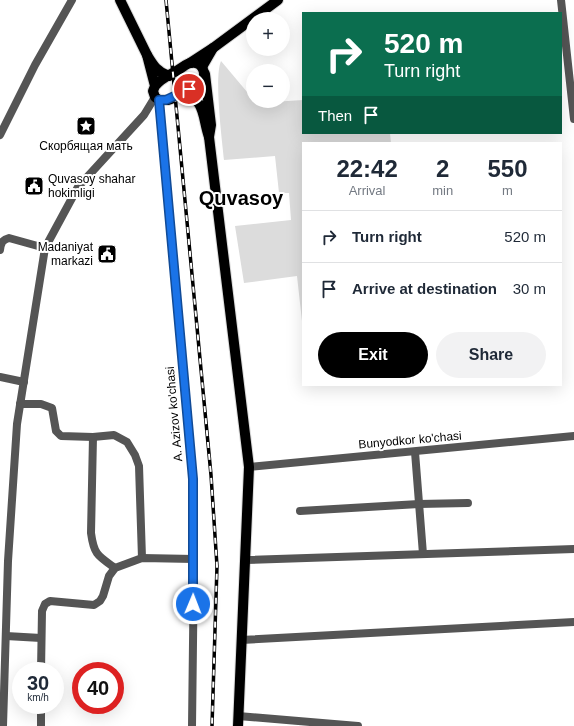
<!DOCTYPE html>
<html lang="en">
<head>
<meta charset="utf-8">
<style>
	:root { --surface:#fff; --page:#f2f2f3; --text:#1f2937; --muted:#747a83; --line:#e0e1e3; --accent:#000 }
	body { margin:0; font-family:Arial,sans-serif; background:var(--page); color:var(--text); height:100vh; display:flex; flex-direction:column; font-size:15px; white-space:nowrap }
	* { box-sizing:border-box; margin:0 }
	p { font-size:13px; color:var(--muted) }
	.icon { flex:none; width:22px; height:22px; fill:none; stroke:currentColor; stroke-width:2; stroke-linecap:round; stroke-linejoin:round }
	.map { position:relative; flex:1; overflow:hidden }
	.panel { position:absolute; left:302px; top:142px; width:260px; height:244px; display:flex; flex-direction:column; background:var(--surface); border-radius:0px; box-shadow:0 4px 16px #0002 }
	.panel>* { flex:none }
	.hud { position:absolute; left:302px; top:12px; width:260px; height:122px; border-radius:0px; box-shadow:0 4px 16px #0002; background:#0b6e4f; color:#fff; overflow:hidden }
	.buttons { position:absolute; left:246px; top:12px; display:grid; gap:8px }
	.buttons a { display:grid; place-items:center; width:44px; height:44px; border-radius:50%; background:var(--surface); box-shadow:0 4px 16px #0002; font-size:20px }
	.speed { position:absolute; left:12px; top:662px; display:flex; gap:8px; font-size:20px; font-weight:700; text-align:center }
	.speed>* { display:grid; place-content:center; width:52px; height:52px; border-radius:50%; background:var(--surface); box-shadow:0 4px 16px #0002; line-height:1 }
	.speed small { font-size:10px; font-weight:400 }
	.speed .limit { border:6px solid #d22; background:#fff; color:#111 }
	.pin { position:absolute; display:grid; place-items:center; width:34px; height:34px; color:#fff; margin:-17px; border:2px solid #fff; border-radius:50%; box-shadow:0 1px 4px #0007 }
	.me { position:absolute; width:44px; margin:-22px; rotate:1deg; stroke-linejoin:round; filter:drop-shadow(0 0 3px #0008) }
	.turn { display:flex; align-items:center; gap:14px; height:84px; padding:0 16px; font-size:18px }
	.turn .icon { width:52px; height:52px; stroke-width:2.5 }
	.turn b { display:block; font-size:28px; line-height:34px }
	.then { display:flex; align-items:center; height:38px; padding:0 16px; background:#0003; gap:8px; font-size:15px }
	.eta { display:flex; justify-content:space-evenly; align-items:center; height:68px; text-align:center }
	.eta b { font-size:24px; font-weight:700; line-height:28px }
	.cta { display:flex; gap:8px; margin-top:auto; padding:8px 16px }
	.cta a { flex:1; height:46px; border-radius:24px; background:var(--accent); color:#fff; font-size:16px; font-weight:700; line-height:46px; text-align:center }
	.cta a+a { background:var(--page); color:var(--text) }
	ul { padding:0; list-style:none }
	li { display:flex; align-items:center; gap:12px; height:52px; padding:0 16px; border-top:1px solid var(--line) }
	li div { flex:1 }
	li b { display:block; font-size:15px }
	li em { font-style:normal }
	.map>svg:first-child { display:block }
	.green { fill:#dcdcdc }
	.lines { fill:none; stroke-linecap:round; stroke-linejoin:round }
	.major-casing { stroke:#dbdbdb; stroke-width:12 }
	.minor { stroke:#555; stroke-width:8 }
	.major { stroke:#000; stroke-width:10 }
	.rail-casing { stroke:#000; stroke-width:3.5 }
	.rail { stroke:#fff; stroke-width:2; stroke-dasharray:6; stroke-linecap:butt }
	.route-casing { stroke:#114b97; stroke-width:10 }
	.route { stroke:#1a73e8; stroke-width:7 }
	.labels { text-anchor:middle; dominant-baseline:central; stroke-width:4; stroke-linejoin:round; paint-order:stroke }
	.poi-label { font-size:12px; fill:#000; stroke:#fff }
	.street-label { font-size:12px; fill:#000; stroke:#fff }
	.town-label { font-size:20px; font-weight:bold; fill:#000; stroke:#fff }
</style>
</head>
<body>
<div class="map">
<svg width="574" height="726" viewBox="0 0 574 726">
	<rect width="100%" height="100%" fill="#fff"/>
	<!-- green -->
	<path class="green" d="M221,61L253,99V101H255L257,103L303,100V133H390L391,143H303V330L297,276L244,283L235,226L291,220L289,193H279L275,156L224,160C222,140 214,77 221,61Z"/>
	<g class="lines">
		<defs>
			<g id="major">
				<path d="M120,0L147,55"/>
				<path d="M213,48L278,0"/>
				<path d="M190,63L213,48L202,67"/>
				<path d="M155,86C161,78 170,75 178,70C182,68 187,63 191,63C202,61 208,74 201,82C197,86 174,98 168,100C165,100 162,100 159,100L155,97L153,91L155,86L147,55C153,65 157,72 169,76"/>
				<path d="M182,93C206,99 202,117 209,137L211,125L205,74"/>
				<path d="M209,137L249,467L238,726"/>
			</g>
		</defs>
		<!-- major casing -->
		<use href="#major" class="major-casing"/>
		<!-- minor -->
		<g class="minor">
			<path d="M561,0L574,119"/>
			<path d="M159,100L193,479L194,559L192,726"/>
			<path d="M0,135L35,65L72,0"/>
			<path d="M0,250C1,243 2,240 9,238L45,248"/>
			<path d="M0,377L24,382"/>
			<path d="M20,404H41L52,408L56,431L61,436L93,437L114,435L127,442L135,455L139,466L142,558"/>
			<path d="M93,437L91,533C94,555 98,556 115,568"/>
			<path d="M415,452L423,554"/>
			<path d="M249,467L574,436"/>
			<path d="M300,511L419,504L468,503"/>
			<path d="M245,560L574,549"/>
			<path d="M6,636L41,638"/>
			<path d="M241,640L574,622"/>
			<path d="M41,671L42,611L45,604L50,601L94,605L100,601L103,596L109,576L115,568L142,558L194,559"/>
			<path d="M238,716L358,726"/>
			<path d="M3,726L8,561L17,424L45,248L78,187L144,115L155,97"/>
			<path d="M41,726V705"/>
		</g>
		<!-- major -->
		<use href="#major" class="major"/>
		<defs>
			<path id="rail" d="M166,0L211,475L217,566L212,726"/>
		</defs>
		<!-- rail casing -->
		<use href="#rail" class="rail-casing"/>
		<!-- rail -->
		<use href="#rail" class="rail"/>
	</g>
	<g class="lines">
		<defs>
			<path id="route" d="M189,89L166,100H159L193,479V604"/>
		</defs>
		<!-- route casing -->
		<use href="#route" class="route-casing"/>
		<!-- route -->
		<use href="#route" class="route"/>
	</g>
	<!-- icons -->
	<defs>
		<symbol id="sight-square" viewBox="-11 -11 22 22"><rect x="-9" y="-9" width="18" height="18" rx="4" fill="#000" stroke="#fff"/><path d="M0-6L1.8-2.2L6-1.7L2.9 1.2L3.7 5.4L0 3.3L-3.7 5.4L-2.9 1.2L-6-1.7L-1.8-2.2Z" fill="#fff"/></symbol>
		<symbol id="civic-square" viewBox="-11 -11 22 22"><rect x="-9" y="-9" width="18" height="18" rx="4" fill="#000" stroke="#fff"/><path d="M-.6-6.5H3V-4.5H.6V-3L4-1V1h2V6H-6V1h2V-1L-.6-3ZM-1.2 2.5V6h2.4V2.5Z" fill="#fff"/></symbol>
	</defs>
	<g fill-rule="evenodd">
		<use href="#sight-square" x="75" y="115" width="22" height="22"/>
		<use href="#civic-square" x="23" y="175" width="22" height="22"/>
		<use href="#civic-square" x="96" y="243" width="22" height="22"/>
	</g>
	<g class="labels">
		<!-- poi labels -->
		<g class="poi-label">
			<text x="86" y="146">Скорбящая мать</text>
			<text x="48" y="179" text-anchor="start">Quvasoy shahar<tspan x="48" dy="14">hokimligi</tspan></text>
			<text x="93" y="247" text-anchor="end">Madaniyat<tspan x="93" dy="14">markazi</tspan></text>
		</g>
		<!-- street labels -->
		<g class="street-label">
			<text transform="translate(174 414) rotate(-95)">A. Azizov ko'chasi</text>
			<text transform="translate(410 440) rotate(-5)">Bunyodkor ko'chasi</text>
		</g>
		<!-- town labels -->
		<g class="town-label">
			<text x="241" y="198">Quvasoy</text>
		</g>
	</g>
</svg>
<div class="buttons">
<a>+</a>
<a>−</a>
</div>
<div class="speed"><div>30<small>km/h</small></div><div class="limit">40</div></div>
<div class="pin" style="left:189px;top:89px;background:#d93025"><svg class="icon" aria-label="arrive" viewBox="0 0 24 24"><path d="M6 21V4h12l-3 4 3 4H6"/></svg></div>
<svg class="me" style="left:193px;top:604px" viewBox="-20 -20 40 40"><circle r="17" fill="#1a73e8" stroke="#fff" stroke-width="3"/><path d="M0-11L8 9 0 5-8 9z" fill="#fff"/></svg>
<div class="hud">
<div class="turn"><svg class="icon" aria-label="right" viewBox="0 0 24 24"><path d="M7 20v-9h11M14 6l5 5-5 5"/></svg><div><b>520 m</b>Turn right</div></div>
<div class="then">Then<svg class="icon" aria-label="arrive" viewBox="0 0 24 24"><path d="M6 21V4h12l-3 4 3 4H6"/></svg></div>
</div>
<section class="panel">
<div class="eta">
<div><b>22:42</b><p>Arrival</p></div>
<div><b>2</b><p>min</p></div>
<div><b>550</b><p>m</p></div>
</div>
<ul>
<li><svg class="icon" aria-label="right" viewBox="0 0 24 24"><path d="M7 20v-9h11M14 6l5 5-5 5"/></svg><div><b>Turn right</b></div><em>520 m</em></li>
<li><svg class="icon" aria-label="arrive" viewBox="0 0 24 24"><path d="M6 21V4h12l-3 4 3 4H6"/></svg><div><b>Arrive at destination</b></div><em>30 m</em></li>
</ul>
<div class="cta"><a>Exit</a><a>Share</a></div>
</section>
</div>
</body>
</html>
